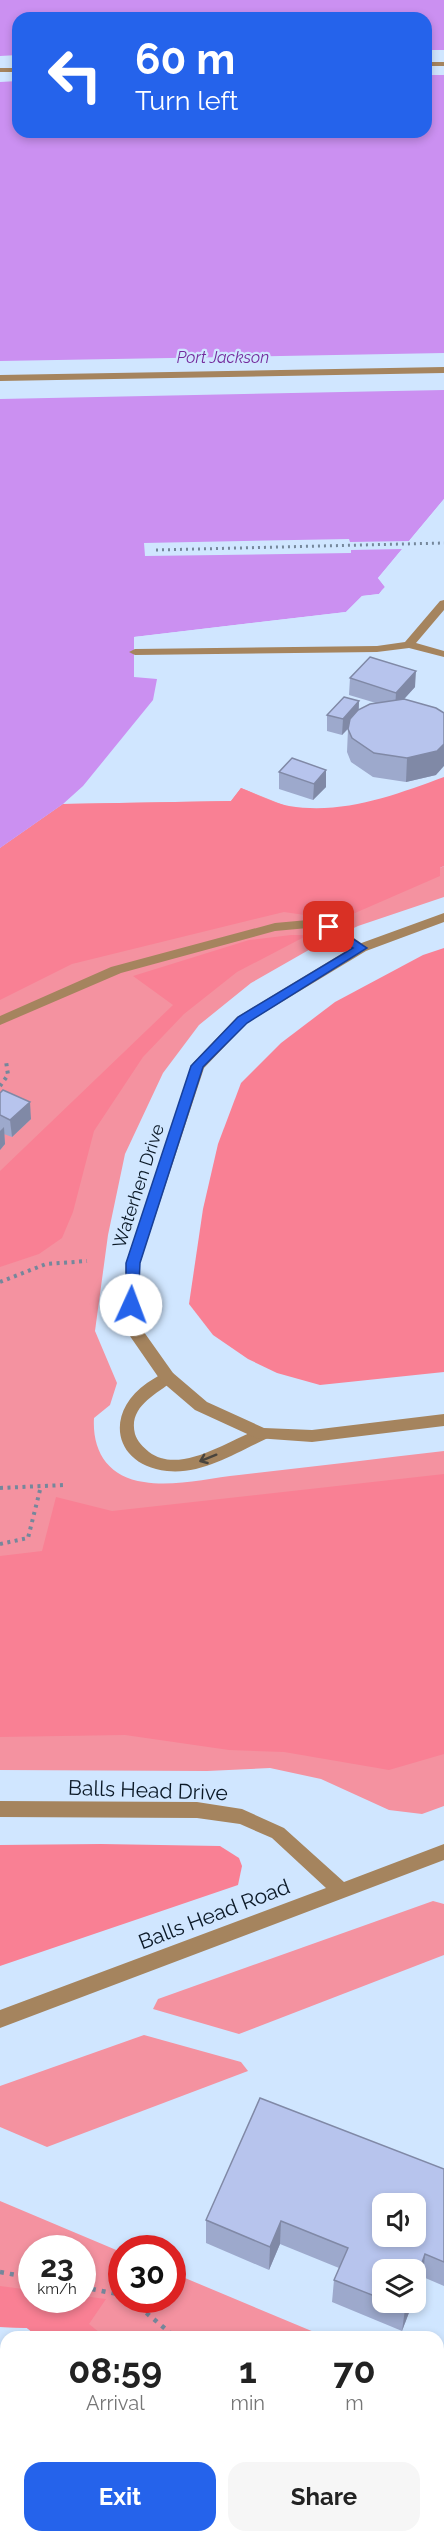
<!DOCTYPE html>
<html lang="en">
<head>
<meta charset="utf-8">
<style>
	:root { --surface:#fff; --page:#f6f6f6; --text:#222; --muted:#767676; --accent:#2563eb }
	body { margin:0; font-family:Raleway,sans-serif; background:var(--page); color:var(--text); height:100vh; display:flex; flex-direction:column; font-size:22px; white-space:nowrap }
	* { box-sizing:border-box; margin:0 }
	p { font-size:20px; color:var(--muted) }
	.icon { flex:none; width:33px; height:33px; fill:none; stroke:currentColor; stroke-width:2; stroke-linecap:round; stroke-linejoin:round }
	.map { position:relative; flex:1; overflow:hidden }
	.side { position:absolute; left:0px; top:2331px; width:444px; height:212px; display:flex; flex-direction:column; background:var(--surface); border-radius:18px 18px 0 0; box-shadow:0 3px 9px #0003 }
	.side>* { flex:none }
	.top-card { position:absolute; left:12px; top:12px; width:420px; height:126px; border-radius:18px; box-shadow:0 3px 9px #0003; background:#2563eb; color:#fff; overflow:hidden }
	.fabs { position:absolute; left:372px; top:2193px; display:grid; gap:12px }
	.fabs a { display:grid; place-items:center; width:54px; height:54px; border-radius:12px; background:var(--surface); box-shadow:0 3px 9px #0003; font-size:30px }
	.speed { position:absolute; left:18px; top:2235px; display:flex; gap:12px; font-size:30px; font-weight:700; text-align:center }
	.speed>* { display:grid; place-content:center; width:78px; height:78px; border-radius:50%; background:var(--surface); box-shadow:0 3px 9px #0003; line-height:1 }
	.speed small { font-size:15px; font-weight:400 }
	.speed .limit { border:9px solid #d22; background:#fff; color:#111 }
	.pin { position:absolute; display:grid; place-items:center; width:51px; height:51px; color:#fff; margin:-26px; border-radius:12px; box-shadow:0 3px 9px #0006 }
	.me { position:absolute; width:66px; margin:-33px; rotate:2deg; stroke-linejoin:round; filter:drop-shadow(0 0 4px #0008) }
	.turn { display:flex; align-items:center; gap:21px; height:126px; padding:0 24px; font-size:27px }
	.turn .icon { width:78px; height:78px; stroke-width:2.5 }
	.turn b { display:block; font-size:42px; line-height:51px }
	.eta { display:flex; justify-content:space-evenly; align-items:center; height:102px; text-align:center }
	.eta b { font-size:36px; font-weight:700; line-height:42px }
	.cta { display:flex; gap:12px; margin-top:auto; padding:12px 24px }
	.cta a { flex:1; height:69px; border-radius:18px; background:var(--accent); color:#fff; font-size:24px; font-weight:700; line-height:69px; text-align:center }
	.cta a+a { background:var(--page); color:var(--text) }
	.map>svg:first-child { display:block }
	.green { fill:#f492a0; fill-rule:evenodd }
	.forest { fill:#f98094 }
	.water { fill:#cb90f1; fill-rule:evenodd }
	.pier { fill:#d0e6ff }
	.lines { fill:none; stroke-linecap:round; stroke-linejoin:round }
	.path-far2 { stroke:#75879b; stroke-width:3; stroke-dasharray:2 4; stroke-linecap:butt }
	.path-far1 { stroke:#75879b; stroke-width:4; stroke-dasharray:3 4.5; stroke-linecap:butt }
	.path { stroke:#75879b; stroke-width:4.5; stroke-dasharray:4 6; stroke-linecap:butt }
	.service { fill:#a5845e; fill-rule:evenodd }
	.minor { fill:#a5845e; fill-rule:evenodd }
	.wall { fill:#9da9cc }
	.shaded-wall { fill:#8089a6 }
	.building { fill:#b7c4ed; stroke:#8089a6; stroke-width:1.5; fill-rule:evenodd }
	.oneway { stroke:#49443d }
	.route { fill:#2563eb; stroke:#184099; stroke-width:1.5 }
	.labels { text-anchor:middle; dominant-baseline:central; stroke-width:4.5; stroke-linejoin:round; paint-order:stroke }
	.far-water-label { font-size:16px; font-style:italic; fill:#742a9c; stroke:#d0e6ff }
	.street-label { font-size:18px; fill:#0b1927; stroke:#d0e6ff }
	.near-street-label { font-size:21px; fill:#0b1927; stroke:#d0e6ff }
</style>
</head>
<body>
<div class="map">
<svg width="444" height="2542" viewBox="0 0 444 2542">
	<rect width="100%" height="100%" fill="#d0e6ff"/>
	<!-- green -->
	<g class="green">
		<path d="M241,788L440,868L444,866V897L358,926L314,947L251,983L199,1025L163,1073L125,1154L108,1235L95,1331L117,1383L110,1405L94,1418C92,1451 108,1477 144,1482C174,1487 209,1478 239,1475C308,1467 376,1459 444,1451V1806L422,1814L389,1810L321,1779L270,1768L207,1771L0,1770V848L63,804L231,801Z"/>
		<path d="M433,1901L444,1904V1955L239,2034L153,2009L158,1999Z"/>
		<path d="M144,2035L241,2062L248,2071L47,2147L0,2127V2086Z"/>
		<path d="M0,2201L121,2252L122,2300H172L173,2273L326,2337H38L27,2328L0,2327ZM32,2248H82V2300H32Z"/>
		<path d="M438,2384L444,2386V2542H233L224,2537L438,2536Z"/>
	</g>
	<!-- forest -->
	<g class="forest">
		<path d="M444,777V866L440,868V876L339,920L284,912L72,964L0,1000V848L63,804L231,801L241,788C256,794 273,803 289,806C343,815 395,795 444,777Z"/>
		<path d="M291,935H308L237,972L184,1014L143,1057L94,1131L73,1212L62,1238L39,1254L0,1267V1171L173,1005L133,976L249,940Z"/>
		<path d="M444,948V1372L320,1385L277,1373L248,1359L213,1335L189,1304L203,1209L218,1144L241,1083L281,1043L335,1002L423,955Z"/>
		<path d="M444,1474V1754L389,1770L284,1752L229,1750L125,1735L0,1737V1556L42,1551L56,1497L112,1511Z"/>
		<path d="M101,1844L220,1846L239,1858L242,1866L238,1885L0,1966V1845Z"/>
		<path d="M0,2286L31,2290L32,2300H82L83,2296L106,2299L89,2324L105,2337H38L27,2328L0,2327Z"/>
	</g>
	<!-- water -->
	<path class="water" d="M0,0H444V499L378,578L385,587L379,594L362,596L346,612L134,637V677L157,679L153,700L83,786L63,804L0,848ZM18,18H426V132H18Z"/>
	<!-- pier -->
	<g class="pier">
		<rect x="426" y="50" width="18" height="25"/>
		<path d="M18,55V81L0,82V56Z"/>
		<path d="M444,353V390L0,399V361Z"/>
		<path d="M444,499V504L382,578L387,589L380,596L363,599L347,615L137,640L134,643V637L346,612L362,596L379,594L382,590L385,587L378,578L402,549L351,550V553L145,556L144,543L349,539L350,542L409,541Z"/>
	</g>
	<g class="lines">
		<!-- path-far2 -->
		<path class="path-far2" d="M156,550L444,543"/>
		<!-- path-far1 -->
		<g class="path-far1">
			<path d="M0,1086L8,1075L6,1061"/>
			<path d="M0,1282L46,1264L87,1261"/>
			<path d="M0,1488L64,1485"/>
			<path d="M0,1544L28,1538L41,1486"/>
		</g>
		<!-- path -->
		<g class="path">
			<path d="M0,2272L32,2278"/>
			<path d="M82,2287L122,2295"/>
			<path d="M131,2300L175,2337"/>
			<path d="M438,2476L444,2478"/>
		</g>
		<!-- service -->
		<g class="service">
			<rect x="426" y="62" width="18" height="4"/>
			<rect x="0" y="68" width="18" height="4"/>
			<path d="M444,367V373L0,381V375Z"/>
			<path d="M444,600V610L416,643L444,651V657L409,648L377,652L135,655L129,652L135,649L377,646L405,642L440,601Z"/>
			<path d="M308,920L334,924L368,948L361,952L356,951L325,931L308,928L275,931L121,973L0,1025V1016L111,967L275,923Z"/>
			<path d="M167,1371L173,1373L175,1377L173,1381C155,1395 128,1407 135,1434C137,1441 143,1447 149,1452C181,1476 231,1438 262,1428L268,1430L270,1434L268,1438C237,1452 202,1475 167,1471C113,1465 104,1413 147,1383C154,1379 160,1374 167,1371Z"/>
		</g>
		<!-- minor -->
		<g class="minor">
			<path d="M444,913V922L366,951L247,1023L204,1068L140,1263L139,1325L173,1373L207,1402L264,1428L312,1430L444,1414V1426L312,1442L256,1438L195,1410L161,1381L123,1326L126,1263L193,1063L237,1017L356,945Z"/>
			<path d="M0,1801L197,1802L242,1809L284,1828L344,1882L444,1844V1860L0,2028V2010L326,1888L272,1838L240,1824L197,1818L0,1817Z"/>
		</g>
	</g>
	<!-- wall -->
	<g class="wall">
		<path d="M350,678L415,687L404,699L436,775L406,782L373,777L351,762L347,752L348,729L342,735L327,731V715L359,701V710L376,703L349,695Z"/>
		<path d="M326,770V787L313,800L279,789V772Z"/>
		<path d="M0,1093L31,1119L12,1137L4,1134L5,1144L0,1150Z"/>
		<path d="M444,2169V2286L423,2277L382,2270V2302H413L402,2331L332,2302L334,2280L339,2268L280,2244L269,2270L206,2243V2220Z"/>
	</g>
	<!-- shaded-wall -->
	<g class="shaded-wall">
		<path d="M416,671L415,687L395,709L396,693Z"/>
		<path d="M359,701L358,717L342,735L343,719Z"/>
		<path d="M444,744V766L436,775L406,782L407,758Z"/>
		<path d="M326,770V787L313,800L314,784Z"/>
		<path d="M30,1102L31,1119L12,1137L10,1120Z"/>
		<path d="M4,1127L5,1144L0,1150V1131Z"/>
		<path d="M281,2221L280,2244L269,2270L270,2247Z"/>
		<path d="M425,2254L423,2277L416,2295V2280Z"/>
		<path d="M407,2302H413L402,2331L405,2309Z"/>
	</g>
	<!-- building -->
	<g class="building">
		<path d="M370,657L416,671L396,693L350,678Z"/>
		<path d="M344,697L359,701L343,719L327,715Z"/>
		<path d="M404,699L436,708L444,713V744L437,751L407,758L374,753L352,738L348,729L350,719L358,710L370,704Z"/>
		<path d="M292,758L326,770L314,784L279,772Z"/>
		<path d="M3,1090L30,1102L10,1120L0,1115V1093Z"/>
		<path d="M260,2098L444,2169V2262L425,2254L416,2280V2270H382V2299L334,2280L348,2248L281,2221L270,2247L206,2220ZM382,2204H416V2236H382Z"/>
		<path d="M390,2302H407L405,2309Z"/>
	</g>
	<!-- one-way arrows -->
	<defs><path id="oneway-shaft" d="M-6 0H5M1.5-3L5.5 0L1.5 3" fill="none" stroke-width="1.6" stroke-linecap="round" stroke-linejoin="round" transform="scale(1.5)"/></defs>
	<use class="oneway" href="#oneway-shaft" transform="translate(208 1458) rotate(158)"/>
	<!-- route -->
	<path class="route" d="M329,923L367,948L247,1023L203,1067L140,1263L138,1305L136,1308H126V1263L191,1066L238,1017L353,948L325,930L323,927Z"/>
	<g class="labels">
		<!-- far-water labels -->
		<g class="far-water-label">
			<text x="223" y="357">Port Jackson</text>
		</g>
		<!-- street labels -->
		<g class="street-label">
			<text transform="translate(138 1186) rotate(-72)">Waterhen Drive</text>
		</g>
		<!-- near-street labels -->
		<g class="near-street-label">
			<text transform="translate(148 1790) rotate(2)">Balls Head Drive</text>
			<text transform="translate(214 1914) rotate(-21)">Balls Head Road</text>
		</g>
	</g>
</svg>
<div class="fabs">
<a><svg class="icon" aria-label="sound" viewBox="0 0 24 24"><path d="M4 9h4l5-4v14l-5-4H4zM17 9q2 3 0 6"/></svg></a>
<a><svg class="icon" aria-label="layers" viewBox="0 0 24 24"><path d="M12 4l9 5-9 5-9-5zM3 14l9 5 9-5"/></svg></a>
</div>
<div class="speed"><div>23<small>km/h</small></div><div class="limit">30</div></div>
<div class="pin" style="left:329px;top:927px;background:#d93025"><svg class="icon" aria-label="arrive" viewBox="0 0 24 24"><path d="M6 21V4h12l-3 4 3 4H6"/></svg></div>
<svg class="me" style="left:131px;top:1305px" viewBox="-20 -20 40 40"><circle r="19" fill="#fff"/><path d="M0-13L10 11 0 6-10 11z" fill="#2563eb"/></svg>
<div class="top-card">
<div class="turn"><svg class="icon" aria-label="left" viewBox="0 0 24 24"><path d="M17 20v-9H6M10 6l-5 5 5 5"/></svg><div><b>60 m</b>Turn left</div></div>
</div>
<section class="side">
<div class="eta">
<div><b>08:59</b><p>Arrival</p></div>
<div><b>1</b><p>min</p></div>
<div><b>70</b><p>m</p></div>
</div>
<div class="cta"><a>Exit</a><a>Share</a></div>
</section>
</div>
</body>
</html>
